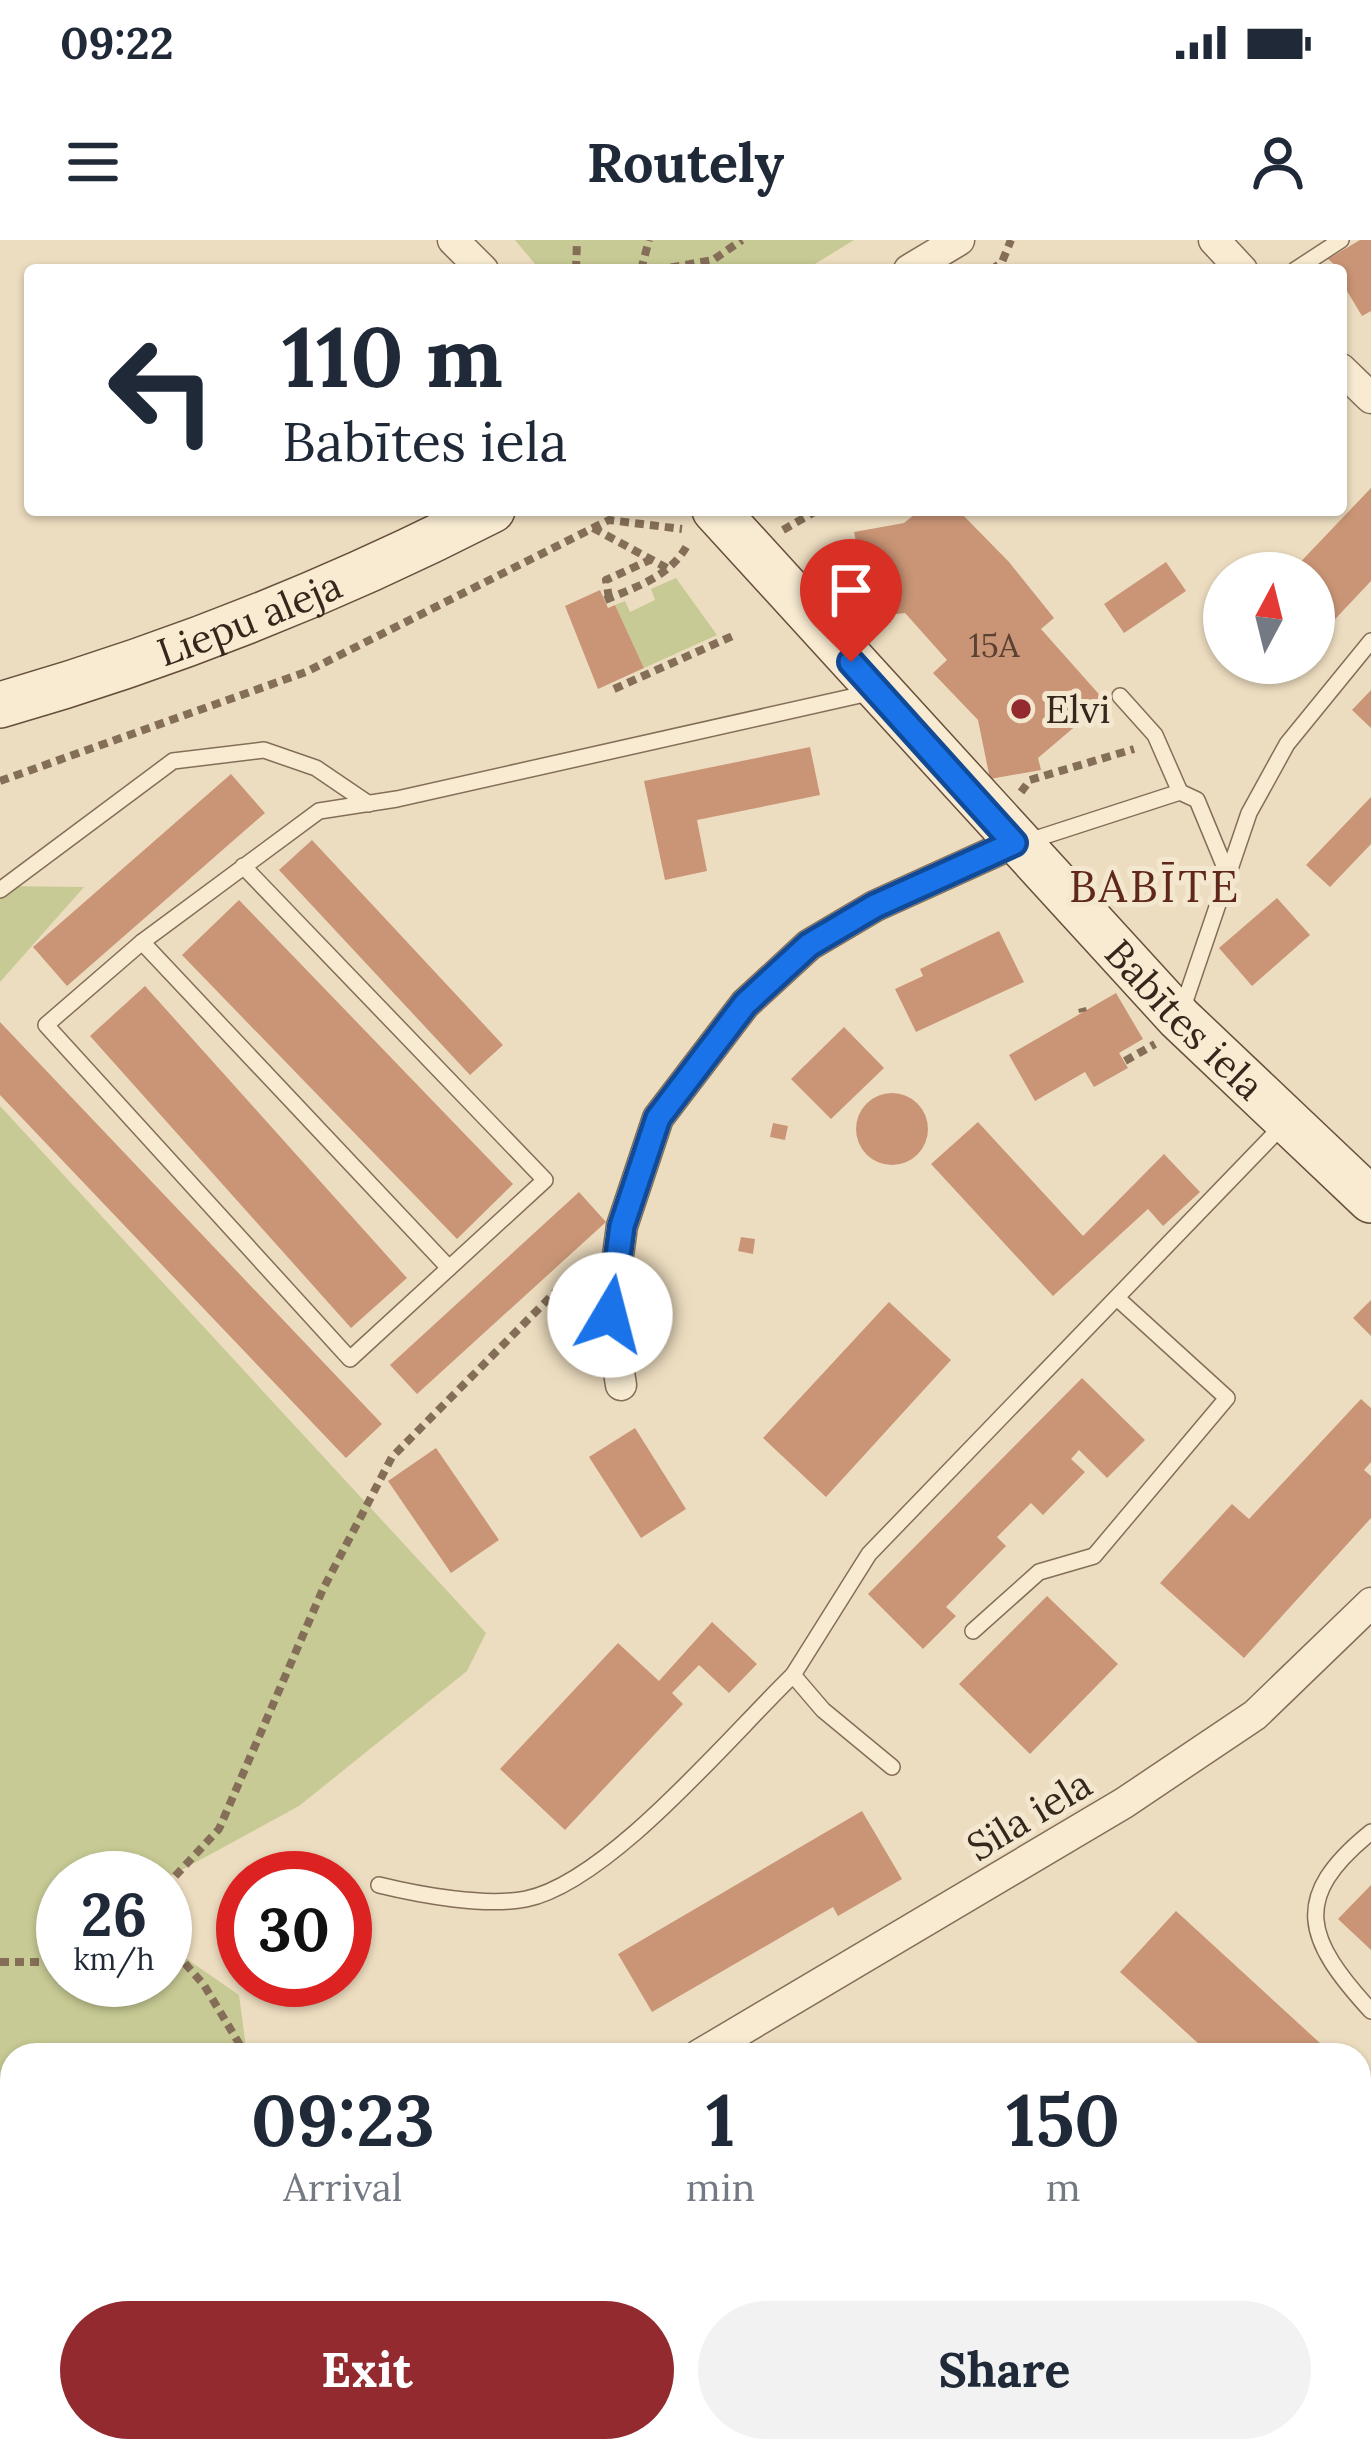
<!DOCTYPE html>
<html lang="en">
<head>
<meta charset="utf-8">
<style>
	:root { --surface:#fff; --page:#f2f2f3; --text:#1f2937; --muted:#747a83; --accent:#932a30 }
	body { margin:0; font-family:Lora,serif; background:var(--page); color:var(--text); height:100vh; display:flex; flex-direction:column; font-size:45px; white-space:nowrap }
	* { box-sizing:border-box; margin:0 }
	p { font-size:39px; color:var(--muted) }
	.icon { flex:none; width:66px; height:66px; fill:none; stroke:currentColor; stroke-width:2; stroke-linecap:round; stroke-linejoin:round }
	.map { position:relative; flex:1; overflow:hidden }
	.side { position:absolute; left:0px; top:1803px; width:1371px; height:420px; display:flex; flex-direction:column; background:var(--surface); border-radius:36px 36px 0 0; box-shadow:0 3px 9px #0004 }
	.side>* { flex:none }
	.guide { position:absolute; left:24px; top:24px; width:1323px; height:252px; border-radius:12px; box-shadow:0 3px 9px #0004; background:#fff; color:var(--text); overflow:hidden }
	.needle { width:78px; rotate:7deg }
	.controls { position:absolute; left:1203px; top:312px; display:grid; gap:24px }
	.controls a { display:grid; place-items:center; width:132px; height:132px; border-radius:50%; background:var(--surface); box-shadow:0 3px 9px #0004; font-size:60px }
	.speed { position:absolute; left:36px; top:1611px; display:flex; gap:24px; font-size:60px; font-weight:700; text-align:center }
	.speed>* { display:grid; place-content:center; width:156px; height:156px; border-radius:50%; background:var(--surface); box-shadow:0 3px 9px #0004; line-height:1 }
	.speed small { font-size:30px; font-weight:400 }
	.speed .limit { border:18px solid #d22; background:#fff; color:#111 }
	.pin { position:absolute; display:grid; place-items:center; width:102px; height:102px; color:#fff; margin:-123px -51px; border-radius:50% 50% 50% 0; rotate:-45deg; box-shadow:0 0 12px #0007 }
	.pin .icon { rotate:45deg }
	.me { position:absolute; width:132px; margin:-66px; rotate:8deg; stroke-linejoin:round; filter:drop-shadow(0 0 9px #0008) }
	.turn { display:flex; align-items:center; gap:42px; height:252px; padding:0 60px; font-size:54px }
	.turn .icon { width:156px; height:156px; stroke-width:2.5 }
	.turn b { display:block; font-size:84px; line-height:102px }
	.eta { display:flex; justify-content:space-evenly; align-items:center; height:204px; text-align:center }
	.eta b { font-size:72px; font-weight:800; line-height:84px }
	.button { display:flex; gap:24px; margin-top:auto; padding:24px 60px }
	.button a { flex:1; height:138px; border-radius:72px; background:var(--accent); color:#fff; font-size:48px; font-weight:800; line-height:138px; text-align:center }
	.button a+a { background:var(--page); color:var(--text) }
	.status { display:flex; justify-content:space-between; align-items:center; height:84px; padding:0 60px; background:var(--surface); direction:ltr }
	.status svg { height:33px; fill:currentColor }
	header { display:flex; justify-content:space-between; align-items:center; height:156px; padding:0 60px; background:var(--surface); font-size:54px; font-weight:800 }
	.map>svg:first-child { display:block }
	.green { fill:#c7ca94 }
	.building { fill:#ca9576 }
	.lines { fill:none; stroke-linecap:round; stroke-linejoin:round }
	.lane-casing { stroke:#856e58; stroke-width:18 }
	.street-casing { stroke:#856e58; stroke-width:33 }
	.secondary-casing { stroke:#674f3c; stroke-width:48 }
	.path { stroke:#856e58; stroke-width:8; stroke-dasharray:9 6; stroke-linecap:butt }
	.lane { stroke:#f8ebd2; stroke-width:15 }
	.street { stroke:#f8ebd2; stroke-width:30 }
	.secondary { stroke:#f8ebd2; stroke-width:45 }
	.route-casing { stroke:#114b97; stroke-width:30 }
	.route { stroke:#1a73e8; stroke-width:21 }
	.poi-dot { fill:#932a30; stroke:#f4e7cf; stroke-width:4.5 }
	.labels { text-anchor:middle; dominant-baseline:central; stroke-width:10; stroke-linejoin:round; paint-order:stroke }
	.number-label { font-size:33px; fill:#5a4232 }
	.street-label { font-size:39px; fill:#35271c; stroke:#f4e7cf }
	.poi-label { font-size:39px; fill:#35271c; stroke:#f4e7cf; text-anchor:start }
	.quarter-label { font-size:45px; letter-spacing:3px; fill:#60271d; stroke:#f4e7cf }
</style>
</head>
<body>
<div class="status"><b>09:22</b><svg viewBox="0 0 49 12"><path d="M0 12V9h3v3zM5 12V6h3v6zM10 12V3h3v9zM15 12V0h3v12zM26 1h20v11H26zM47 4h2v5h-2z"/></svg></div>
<header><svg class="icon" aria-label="menu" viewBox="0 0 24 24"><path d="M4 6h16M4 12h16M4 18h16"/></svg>Routely<svg class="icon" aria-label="person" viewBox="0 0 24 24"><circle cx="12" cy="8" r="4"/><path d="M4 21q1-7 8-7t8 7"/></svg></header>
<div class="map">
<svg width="1371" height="2223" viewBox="0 0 1371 2223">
	<rect width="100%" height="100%" fill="#edddc0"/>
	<!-- green -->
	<g class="green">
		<path d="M515,0H854L805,30H540Z"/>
		<path d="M676,338L717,395L644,428L615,365L625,361L630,372L655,360L651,349Z"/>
		<path d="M0,646L84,647L0,742Z"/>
		<path d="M0,866L486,1393L467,1431L299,1566L165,1639L63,1638V1740H165V1704L239,1755L247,1815H12V1897L0,1906Z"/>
	</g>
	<!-- building -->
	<g class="building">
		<path d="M1360,0H1371V71L1362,76L1341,41V30L1328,19Z"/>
		<path d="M1371,248V341L1323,392L1314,383V333H1290Z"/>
		<path d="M920,270H958L1009,322L1054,378L1041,389L1105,461L1038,518L1041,530L990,539L978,480L933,433L947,420L905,373L871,377L854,292L904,283Z"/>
		<path d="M1166,322L1186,351L1124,393L1104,364Z"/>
		<path d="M600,350L608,368L615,365L644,428L598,449L565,366Z"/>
		<path d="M1371,450V488L1352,470Z"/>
		<path d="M810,507L820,555L697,580L707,631L665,640L644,541Z"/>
		<path d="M231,534L265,573L67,746L33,707Z"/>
		<path d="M1371,557V604L1330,647L1306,625Z"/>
		<path d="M312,600L503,805L470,835L279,630Z"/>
		<path d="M1277,658L1310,695L1252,746L1219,708Z"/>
		<path d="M239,660L513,944L457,999L182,715Z"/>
		<path d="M999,691L1024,742L916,792L895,749L923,736L920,729Z"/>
		<path d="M145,746L407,1038L351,1088L90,796Z"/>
		<path d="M1116,753L1143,799L1119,813L1128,828L1094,847L1085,832L1035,861L1009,815Z"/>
		<path d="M0,782L382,1184L346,1218L0,855Z"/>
		<path d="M844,787L884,828L831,879L791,839Z"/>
		<circle cx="892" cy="889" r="36"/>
		<path d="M978,882L1083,996L1164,914L1200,952L1163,986L1148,969L1053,1056L931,924Z"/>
		<path d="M773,883L788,886L785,900L770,897Z"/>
		<path d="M579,952L606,982L417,1154L390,1125Z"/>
		<path d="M741,997L755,999L753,1014L738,1011Z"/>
		<path d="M1371,1060V1096L1353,1078Z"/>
		<path d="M889,1062L951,1120L826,1257L763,1198Z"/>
		<path d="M1082,1138L1145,1200L1107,1238L1079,1210L1071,1219L1085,1232L1043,1275L1031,1263L997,1297L1006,1306L946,1367L956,1376L923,1409L868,1354Z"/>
		<path d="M1361,1159L1371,1168V1222L1364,1230L1371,1236V1278L1244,1418L1160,1343L1232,1264L1249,1279Z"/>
		<path d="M635,1188L686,1269L641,1298L589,1217Z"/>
		<path d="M436,1208L499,1300L451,1333L388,1241Z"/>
		<path d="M1047,1356L1118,1424L1030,1514L959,1444Z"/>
		<path d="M712,1382L757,1424L729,1453L699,1425L672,1453L683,1464L565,1590L500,1529L618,1403L659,1441Z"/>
		<path d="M862,1571L902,1639L838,1676L833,1667L652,1772L618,1714Z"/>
		<path d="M1371,1645V1710L1338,1679Z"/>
		<path d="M1176,1671L1333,1815H1211L1120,1732Z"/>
		<path d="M1359,1839L1371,1849V1962L1359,1951Z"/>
		<path d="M12,1902V1951L0,1956V1907Z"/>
		<path d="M770,2211H808L804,2223Z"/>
		<path d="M896,2211H950L945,2223H927Z"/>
	</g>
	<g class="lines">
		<defs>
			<g id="lane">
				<path d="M1295,30L1341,0"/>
				<path d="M1120,456L1155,495L1180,552"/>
				<path d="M1029,601L1180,552L1197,560L1228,635"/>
				<path d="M243,626L545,940L350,1119L46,785L142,702L319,571L397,559L869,453"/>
				<path d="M0,650L173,521L264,510L316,528L369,564"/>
				<path d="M142,702L449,1028"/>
				<path d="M1182,770L1249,573L1287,504L1371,401"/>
				<path d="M973,1391L1039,1332L1094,1316L1227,1158L1117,1058"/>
				<path d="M892,1527L823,1470L793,1435L869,1314L1285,883"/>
				<path d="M1371,1592C1289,1658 1306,1700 1371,1771"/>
				<path d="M379,1645C420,1655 485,1667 526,1659C609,1642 730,1496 793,1435"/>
				<path d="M885,2223L888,2218"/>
			</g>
			<g id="street">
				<path d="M453,0L483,30"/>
				<path d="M1214,0L1242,30"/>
				<path d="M909,30L959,0"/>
				<path d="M1341,129L1371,158"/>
				<path d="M621,1145L610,1075L622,986L658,878L745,764L809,705L875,666L1014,603"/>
				<path d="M699,1815L1124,1563L1255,1475L1371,1363"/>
				<path d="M483,2211L490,2223"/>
				<path d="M30,2223L50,2211"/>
			</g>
			<g id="secondary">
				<path id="s1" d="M715,270L1179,778L1371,960"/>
				<path id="s2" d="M0,465C170,416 334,351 492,270"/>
			</g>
		</defs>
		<!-- lane casing -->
		<use href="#lane" class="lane-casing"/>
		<!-- street casing -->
		<use href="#street" class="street-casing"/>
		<!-- secondary casing -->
		<use href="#secondary" class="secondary-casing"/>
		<!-- path -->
		<g class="path">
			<path d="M576,30L577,0"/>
			<path d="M641,30L649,0"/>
			<path d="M656,30L713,20L742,0"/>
			<path d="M991,30L1002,22L1011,0"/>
			<path d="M593,288L667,328"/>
			<path d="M783,290L818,270"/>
			<path d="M609,358L606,340L650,320"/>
			<path d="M605,360C638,346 672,336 689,302"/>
			<path d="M614,449L737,394"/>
			<path d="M0,541L306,432L609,280L682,289"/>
			<path d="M1021,552L1030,540L1134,509"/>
			<path d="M1082,768L1083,772"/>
			<path d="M1125,821L1155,804"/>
			<path d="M165,1647L219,1589L323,1349L392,1217L582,1025"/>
			<path d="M165,1701L204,1745L246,1815"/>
			<path d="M0,1722H46L63,1713"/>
		</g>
		<!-- lane -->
		<use href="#lane" class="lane"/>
		<!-- street -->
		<use href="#street" class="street"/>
		<!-- secondary -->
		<use href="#secondary" class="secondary"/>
	</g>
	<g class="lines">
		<defs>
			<path id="route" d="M610,1075L622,986L658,878L745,764L809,705L875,666L1014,603L851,422"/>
		</defs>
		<!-- route casing -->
		<use href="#route" class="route-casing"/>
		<!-- route -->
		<use href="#route" class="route"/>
	</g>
	<!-- markers -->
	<circle class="poi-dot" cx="1021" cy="469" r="12"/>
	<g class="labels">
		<!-- number labels -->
		<g class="number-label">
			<text x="994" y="405">15A</text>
		</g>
		<!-- street labels -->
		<g class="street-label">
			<text stroke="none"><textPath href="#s2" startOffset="264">Liepu aleja</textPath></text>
			<text stroke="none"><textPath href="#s1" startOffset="693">Babītes iela</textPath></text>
			<text transform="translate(1029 1575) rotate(-31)">Sila iela</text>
		</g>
		<!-- poi labels -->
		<g class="poi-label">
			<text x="1045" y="469">Elvi</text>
		</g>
		<!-- quarter labels -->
		<g class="quarter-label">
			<text x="1155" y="645">BABĪTE</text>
		</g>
	</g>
</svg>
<div class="controls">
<a><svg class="needle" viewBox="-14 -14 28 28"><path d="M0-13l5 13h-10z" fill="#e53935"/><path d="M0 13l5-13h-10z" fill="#747a83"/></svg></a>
</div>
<div class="speed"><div>26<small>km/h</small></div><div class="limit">30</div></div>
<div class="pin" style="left:851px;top:422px;background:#d93025"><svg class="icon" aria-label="arrive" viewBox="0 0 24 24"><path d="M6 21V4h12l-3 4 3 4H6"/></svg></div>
<svg class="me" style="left:610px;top:1075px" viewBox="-20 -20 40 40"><circle r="19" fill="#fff"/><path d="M0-13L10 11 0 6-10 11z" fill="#1a73e8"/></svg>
<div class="guide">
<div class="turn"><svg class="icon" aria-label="left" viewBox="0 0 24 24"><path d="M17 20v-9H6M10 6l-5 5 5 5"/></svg><div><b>110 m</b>Babītes iela</div></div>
</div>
<section class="side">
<div class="eta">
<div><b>09:23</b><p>Arrival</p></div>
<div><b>1</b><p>min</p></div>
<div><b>150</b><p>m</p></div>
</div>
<div class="button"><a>Exit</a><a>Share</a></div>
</section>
</div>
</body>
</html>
